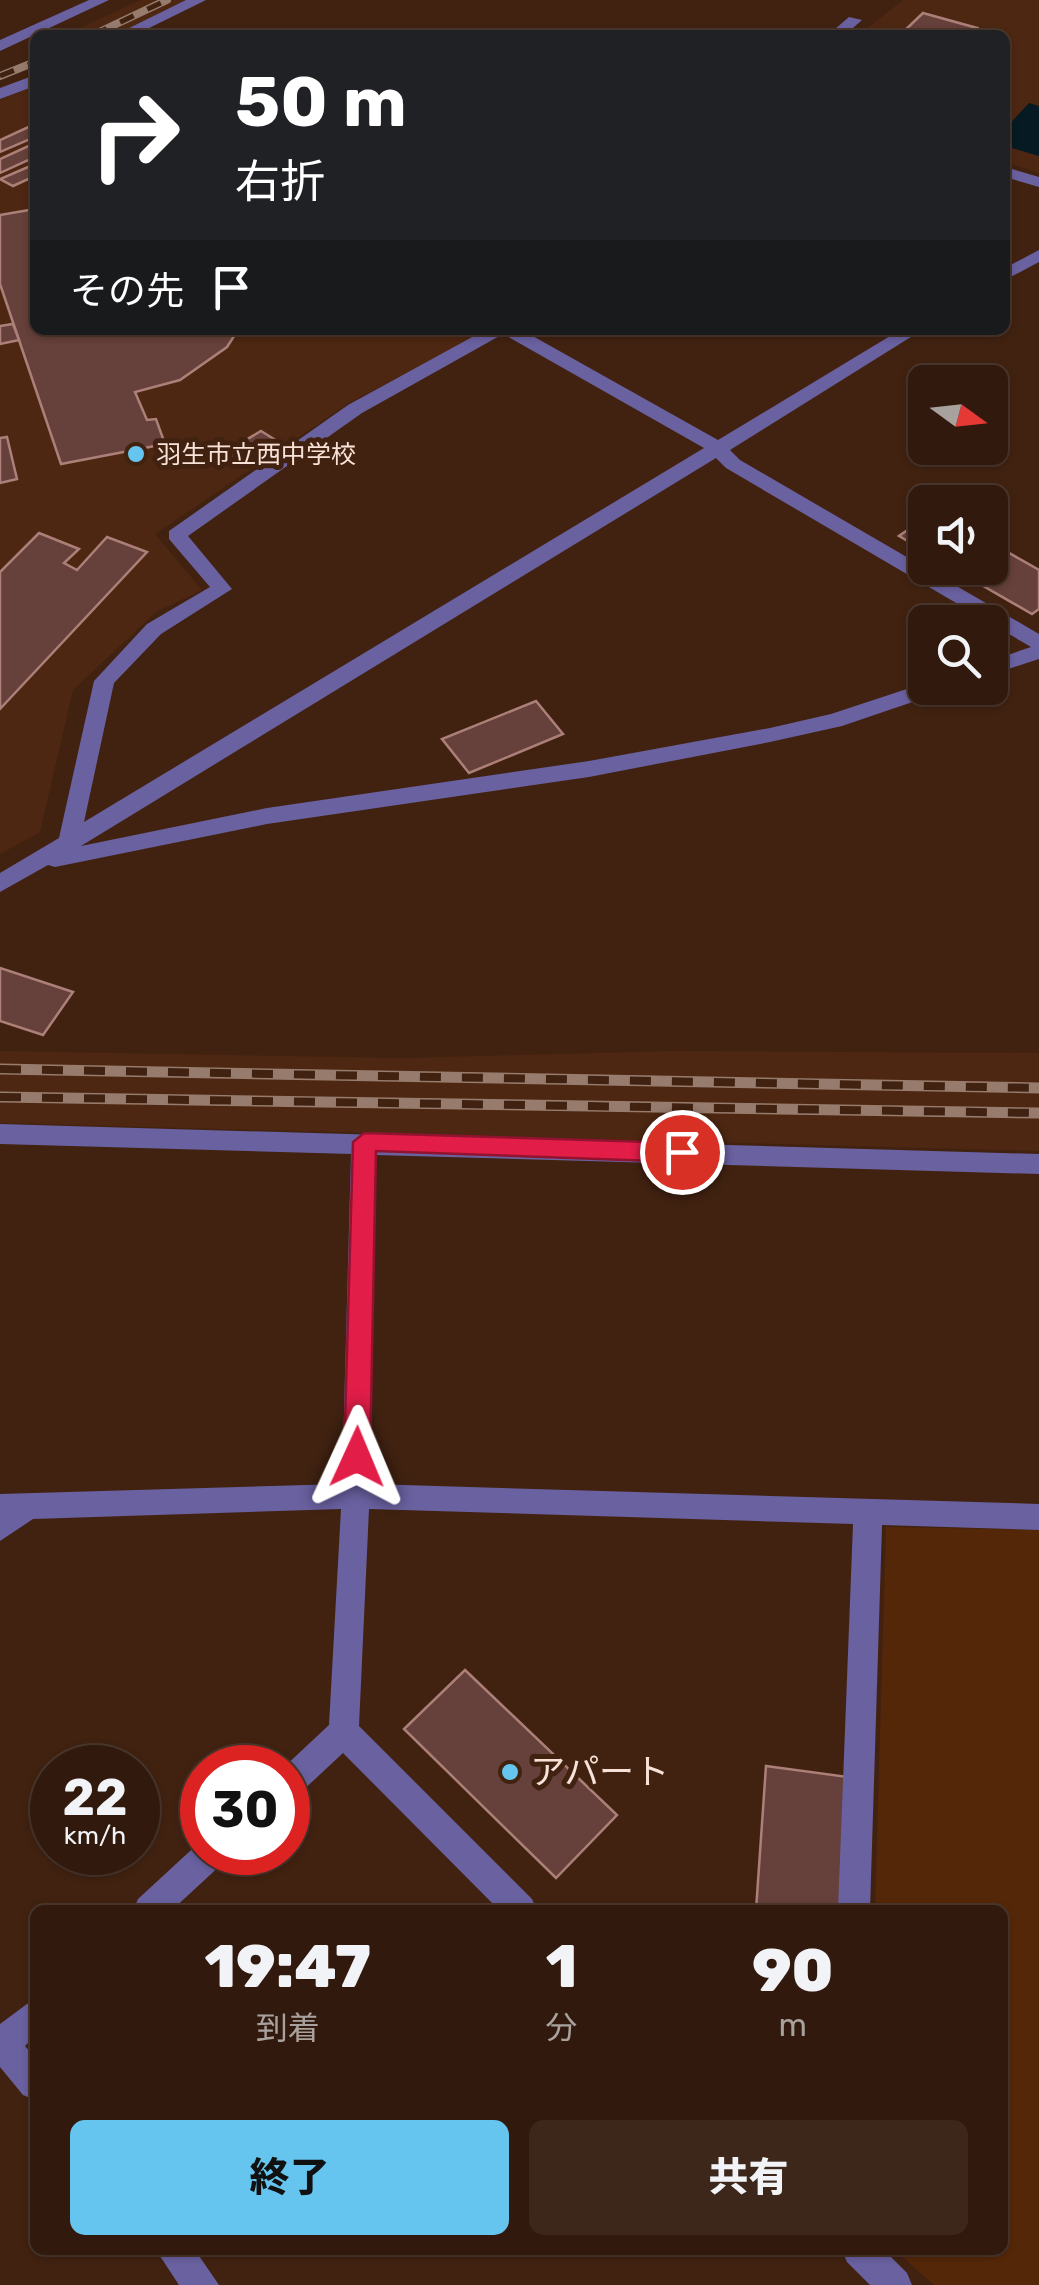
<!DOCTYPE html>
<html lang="ja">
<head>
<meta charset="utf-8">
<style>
	:root { --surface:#311a0d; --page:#3d271b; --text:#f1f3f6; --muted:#a8a19d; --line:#4c382e; --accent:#65c5ee }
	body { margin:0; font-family:Rubik,"Noto Sans JP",sans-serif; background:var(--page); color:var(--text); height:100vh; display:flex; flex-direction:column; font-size:38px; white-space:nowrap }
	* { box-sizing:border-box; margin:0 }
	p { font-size:32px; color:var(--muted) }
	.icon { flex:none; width:55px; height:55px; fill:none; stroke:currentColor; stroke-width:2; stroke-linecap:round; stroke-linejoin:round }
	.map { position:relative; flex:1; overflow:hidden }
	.panel { position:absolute; left:30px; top:1905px; width:978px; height:350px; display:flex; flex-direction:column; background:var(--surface); border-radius:15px; box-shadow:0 2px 8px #0004,0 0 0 2px var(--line) }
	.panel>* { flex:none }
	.hud { position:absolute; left:30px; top:30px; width:980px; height:305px; border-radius:15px; box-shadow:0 2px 8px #0004,0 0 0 2px var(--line); background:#202124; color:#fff; overflow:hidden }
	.needle { width:65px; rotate:105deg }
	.buttons { position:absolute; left:908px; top:365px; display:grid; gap:20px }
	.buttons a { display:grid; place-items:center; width:100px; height:100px; border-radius:15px; background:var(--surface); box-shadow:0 2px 8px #0004,0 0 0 2px var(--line); font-size:50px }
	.speed { position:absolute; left:30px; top:1745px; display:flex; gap:20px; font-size:50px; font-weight:700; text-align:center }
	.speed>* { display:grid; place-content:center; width:130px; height:130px; border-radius:50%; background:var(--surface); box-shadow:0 2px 8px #0004,0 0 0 2px var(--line); line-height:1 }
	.speed small { font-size:25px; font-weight:400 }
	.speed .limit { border:15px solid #d22; background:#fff; color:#111 }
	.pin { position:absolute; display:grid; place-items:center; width:85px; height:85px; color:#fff; margin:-42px; border:5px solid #fff; border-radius:50%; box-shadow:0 2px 10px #0007 }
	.me { position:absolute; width:110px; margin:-55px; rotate:1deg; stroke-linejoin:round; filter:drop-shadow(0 0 8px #0008) }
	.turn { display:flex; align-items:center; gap:35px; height:210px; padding:0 40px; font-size:45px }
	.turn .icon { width:130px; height:130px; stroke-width:2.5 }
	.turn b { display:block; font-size:70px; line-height:85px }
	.then { display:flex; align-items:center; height:95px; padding:0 40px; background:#0003; gap:20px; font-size:38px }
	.eta { display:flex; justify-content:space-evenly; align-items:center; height:170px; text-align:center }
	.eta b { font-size:60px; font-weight:800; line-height:70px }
	.button { display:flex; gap:20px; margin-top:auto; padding:20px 40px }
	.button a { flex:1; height:115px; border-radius:15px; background:var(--accent); color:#111; font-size:40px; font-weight:800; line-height:115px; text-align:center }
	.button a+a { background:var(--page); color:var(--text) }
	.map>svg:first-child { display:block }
	.built { fill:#4d2711 }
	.green { fill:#552709 }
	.water { fill:#051a22 }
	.building { fill:#66403a; stroke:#ac8079; stroke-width:2.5 }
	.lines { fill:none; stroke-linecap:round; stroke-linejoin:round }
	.minor { fill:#6a61a1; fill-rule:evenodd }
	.rail-far1-casing { stroke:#977c6e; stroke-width:8 }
	.rail-casing { stroke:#977c6e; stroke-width:11 }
	.rail-far1 { stroke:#412211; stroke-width:5; stroke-dasharray:15; stroke-linecap:butt }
	.rail { stroke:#412211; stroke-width:8; stroke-dasharray:21; stroke-linecap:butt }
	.route { fill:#e11d48; stroke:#92132f; stroke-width:2.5 }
	.poi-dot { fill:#65c5ee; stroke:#412211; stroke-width:4 }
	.labels { text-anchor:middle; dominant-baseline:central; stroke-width:10; stroke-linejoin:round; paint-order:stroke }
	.far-poi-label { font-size:25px; fill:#f8e2d7; stroke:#412211; text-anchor:start }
	.near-poi-label { font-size:35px; fill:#f8e2d7; stroke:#412211; text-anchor:start }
</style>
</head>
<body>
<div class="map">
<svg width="1039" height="2285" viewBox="0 0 1039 2285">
	<rect width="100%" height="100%" fill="#412211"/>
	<!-- built -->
	<g class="built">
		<path d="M141,0H189L115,35H64Z"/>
		<path d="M903,0H1039V173L1005,162V35H859Z"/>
		<path d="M35,86V330H478L473,338L349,403L155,534L202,590L156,612L73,690L40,832L0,854V100Z"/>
		<path d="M0,1051L402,1058L676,1051L1039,1053V1151L0,1123Z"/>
	</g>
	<!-- green -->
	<path class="green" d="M886,1527L1039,1530V2285H934L895,2250H1002V1910H875Z"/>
	<!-- water -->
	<path class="water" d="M1029,103L1039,106V156L1005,146V129Z"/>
	<!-- building -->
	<g class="building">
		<path d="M923,13L977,28L970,35H900Z"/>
		<path d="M35,124V137L0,152V140Z"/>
		<path d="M35,143V157L0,173V159Z"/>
		<path d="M35,164V176L13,186L0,179Z"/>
		<path d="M35,209V330H238L227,347L180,380L135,392L147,420L156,419L165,444L61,464L0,284V215Z"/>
		<path d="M13,324L19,340L0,344V326Z"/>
		<path d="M261,431L277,441L233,467L217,457Z"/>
		<path d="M7,437L17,479L0,483V438Z"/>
		<path d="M925,518V551L899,536Z"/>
		<path d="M39,533L79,549L64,563L77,570L107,537L147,552L0,709V572Z"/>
		<path d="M990,542L1039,570V609L1032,614L952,568H990Z"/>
		<path d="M536,701L563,734L469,773L442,739Z"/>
		<path d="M0,968L73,992L43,1035L0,1021Z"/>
		<path d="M465,1670L617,1815L556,1878L404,1729Z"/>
		<path d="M766,1766L848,1777L842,1910H756Z"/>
	</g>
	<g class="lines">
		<!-- minor -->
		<g class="minor">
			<path d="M89,0H109L0,51V40Z"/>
			<path d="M186,0H206L135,35H115Z"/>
			<path d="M849,17L862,20L845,35H828Z"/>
			<path d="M35,75V86L0,99V88Z"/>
			<path d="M1005,167L1039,177V187L1005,177Z"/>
			<path d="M1039,250V262L1005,280V268Z"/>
			<path d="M485,330H522L718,440L900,330H922L730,450L740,460L1039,634V659L990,675V661L1031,647L726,468L716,458L81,846L267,808L589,761L770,728L831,714L925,683V688H942L939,693L842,726L770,742L589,777L267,824L55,867L48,865L0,892V873L59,838L94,681L147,624L210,587L169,539V531L348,405ZM503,334L704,448L84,822L114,683L161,634L232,589L188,536L362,413Z"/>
			<path d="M0,1124L1039,1154V1174L376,1155L370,1484L1039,1504V1530L882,1525L870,1910H838L853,1524L369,1509L359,1726L532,1899L537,1910H499L343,1753L299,1794L288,1798V1768H283L329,1725L341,1509L33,1519L0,1541V1494L342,1484L351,1154L0,1144Z"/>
			<path d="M202,1840V1852H227L223,1863L172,1910H133L138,1899Z"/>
			<path d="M35,1998V2036L25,2046L35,2058V2100L23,2095L0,2067V2024Z"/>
			<path d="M156,2250H195L219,2285H179Z"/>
			<path d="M842,2250H884L907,2273L912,2285H870L847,2262Z"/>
		</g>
		<defs>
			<g id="rail-far1">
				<path d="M93,35L167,0"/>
				<path d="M0,76L35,62"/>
			</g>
			<g id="rail">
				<path d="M0,1069L1039,1088"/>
				<path d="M0,1097L1039,1113"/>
			</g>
		</defs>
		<!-- rail-far1 casing -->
		<use href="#rail-far1" class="rail-far1-casing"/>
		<!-- rail casing -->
		<use href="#rail" class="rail-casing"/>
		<!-- rail-far1 -->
		<use href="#rail-far1" class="rail-far1"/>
		<!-- rail -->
		<use href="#rail" class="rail"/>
	</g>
	<!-- route -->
	<path class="route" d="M364,1133L682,1143L693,1152L682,1162L376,1151L370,1457L357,1468L344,1457L353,1142Z"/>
	<!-- markers -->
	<g class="poi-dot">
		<circle cx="136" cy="454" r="10"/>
		<circle cx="510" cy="1772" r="10"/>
	</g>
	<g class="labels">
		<!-- far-poi labels -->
		<g class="far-poi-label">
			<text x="156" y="454">羽生市立西中学校</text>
		</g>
		<!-- near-poi labels -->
		<g class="near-poi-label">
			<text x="530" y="1772">アパート</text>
		</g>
	</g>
</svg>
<div class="buttons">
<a><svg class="needle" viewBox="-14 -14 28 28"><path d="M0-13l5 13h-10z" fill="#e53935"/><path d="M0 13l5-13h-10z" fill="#a8a19d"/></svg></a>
<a><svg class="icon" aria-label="sound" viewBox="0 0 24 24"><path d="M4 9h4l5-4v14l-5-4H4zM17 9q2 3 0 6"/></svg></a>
<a><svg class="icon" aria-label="search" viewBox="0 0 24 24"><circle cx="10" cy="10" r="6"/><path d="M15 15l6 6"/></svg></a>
</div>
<div class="speed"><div>22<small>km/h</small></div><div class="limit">30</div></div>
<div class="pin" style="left:682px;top:1152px;background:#d93025"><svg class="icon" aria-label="arrive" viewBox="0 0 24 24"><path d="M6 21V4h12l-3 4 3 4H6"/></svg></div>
<svg class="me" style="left:357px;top:1457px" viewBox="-20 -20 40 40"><path d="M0-17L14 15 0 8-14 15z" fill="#e11d48" stroke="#fff" stroke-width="4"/></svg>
<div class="hud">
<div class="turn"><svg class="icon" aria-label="right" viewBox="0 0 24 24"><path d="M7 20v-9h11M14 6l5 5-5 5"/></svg><div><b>50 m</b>右折</div></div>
<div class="then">その先<svg class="icon" aria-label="arrive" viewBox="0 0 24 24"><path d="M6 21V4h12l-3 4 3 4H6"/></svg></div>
</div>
<section class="panel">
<div class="eta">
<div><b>19:47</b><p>到着</p></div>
<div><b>1</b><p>分</p></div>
<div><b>90</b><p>m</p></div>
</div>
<div class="button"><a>終了</a><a>共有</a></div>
</section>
</div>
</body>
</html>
